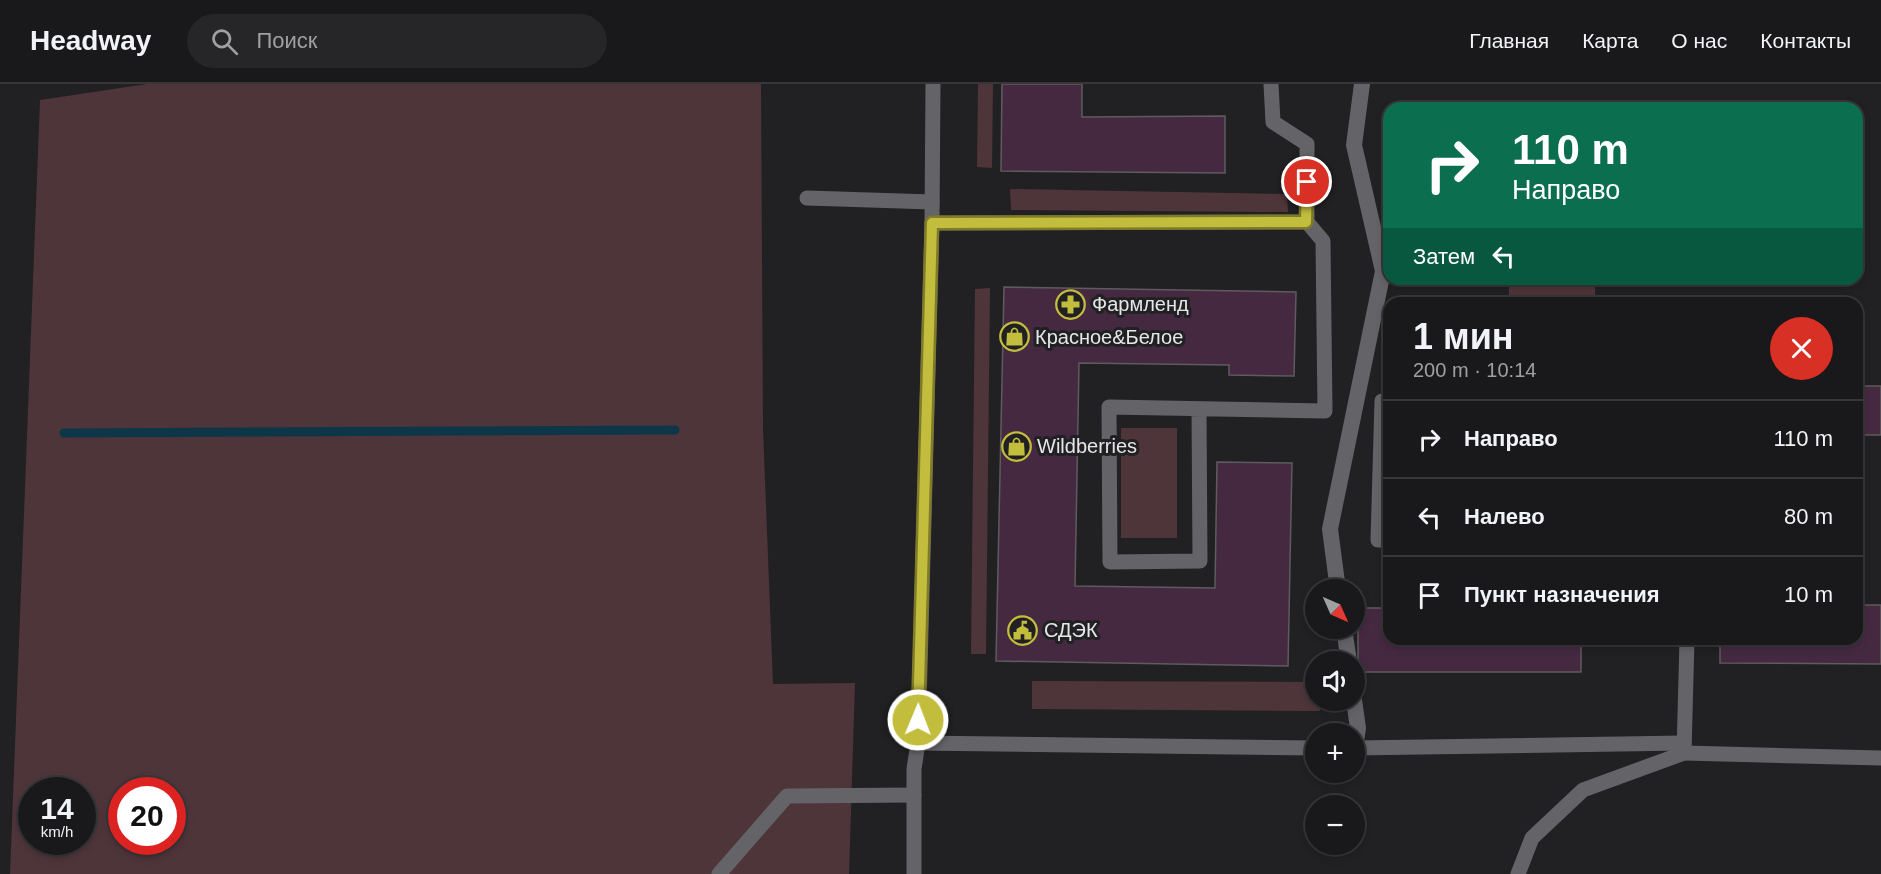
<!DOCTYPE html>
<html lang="ru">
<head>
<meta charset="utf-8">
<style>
	:root { --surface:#19181a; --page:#262527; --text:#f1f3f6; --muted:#9fa0a2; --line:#373739 }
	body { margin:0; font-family:Arial,sans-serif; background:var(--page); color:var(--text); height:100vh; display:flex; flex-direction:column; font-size:22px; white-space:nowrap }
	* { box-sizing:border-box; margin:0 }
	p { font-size:20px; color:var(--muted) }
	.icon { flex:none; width:33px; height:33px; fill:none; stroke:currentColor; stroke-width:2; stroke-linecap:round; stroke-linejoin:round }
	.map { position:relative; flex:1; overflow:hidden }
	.side { position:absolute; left:1383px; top:213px; width:480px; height:348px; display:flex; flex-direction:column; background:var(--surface); border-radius:18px; box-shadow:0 3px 9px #0003,0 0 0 2px var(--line) }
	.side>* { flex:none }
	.guide { position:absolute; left:1383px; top:18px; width:480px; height:183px; border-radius:18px; box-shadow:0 3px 9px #0003,0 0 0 2px var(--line); background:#0b6e4f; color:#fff; overflow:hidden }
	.needle { width:39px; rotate:135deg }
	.buttons { position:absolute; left:1305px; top:495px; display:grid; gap:12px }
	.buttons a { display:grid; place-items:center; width:60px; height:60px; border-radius:50%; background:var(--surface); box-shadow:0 3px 9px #0003,0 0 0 2px var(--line); font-size:30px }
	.speed { position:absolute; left:18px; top:693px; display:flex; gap:12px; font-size:30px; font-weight:700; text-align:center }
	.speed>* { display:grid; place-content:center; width:78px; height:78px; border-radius:50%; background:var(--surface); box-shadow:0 3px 9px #0003,0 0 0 2px var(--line); line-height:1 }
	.speed small { font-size:15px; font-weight:400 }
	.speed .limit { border:9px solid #d22; background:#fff; color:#111 }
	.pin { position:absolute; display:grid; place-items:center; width:51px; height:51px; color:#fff; margin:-26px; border:3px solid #fff; border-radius:50%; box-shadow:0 2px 6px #0007 }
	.me { position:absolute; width:66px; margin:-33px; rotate:1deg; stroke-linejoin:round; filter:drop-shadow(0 0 4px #0008) }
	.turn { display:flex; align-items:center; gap:21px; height:126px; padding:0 30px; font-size:27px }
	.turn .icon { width:78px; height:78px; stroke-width:2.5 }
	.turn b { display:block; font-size:42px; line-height:51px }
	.then { display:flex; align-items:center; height:57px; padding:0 30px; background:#0003; gap:12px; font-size:22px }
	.round { display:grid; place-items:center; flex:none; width:63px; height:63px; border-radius:32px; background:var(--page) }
	.head { display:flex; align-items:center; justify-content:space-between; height:102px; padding:0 30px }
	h1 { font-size:36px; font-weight:600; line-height:45px }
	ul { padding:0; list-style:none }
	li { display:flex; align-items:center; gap:18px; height:78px; padding:0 30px; border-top:2px solid var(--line) }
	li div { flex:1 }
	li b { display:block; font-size:22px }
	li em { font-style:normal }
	header { display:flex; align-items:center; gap:36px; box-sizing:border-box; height:84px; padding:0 30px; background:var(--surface); border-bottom:2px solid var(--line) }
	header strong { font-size:28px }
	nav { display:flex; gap:33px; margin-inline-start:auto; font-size:21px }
	.search { width:420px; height:54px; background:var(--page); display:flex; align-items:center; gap:15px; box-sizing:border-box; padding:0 21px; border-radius:33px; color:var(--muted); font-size:22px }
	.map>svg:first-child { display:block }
	.green { fill:#4e353a; fill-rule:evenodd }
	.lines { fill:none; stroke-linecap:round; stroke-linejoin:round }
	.stream { stroke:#0e3649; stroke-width:9 }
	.building { fill:#452941; stroke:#5f5b5e; stroke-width:1.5 }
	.service { stroke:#646367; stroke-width:15 }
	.pedestrian { stroke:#646367; stroke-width:16 }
	.route-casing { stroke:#7f7b28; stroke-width:15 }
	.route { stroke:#c3bd3e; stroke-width:10 }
	.labels { text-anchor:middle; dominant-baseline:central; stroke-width:6; stroke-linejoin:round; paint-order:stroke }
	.poi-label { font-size:20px; fill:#e6e5e8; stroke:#212023; text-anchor:start }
</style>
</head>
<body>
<header>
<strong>Headway</strong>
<div class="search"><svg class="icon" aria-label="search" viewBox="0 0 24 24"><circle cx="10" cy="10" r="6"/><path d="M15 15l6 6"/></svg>Поиск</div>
<nav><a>Главная</a><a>Карта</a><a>О нас</a><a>Контакты</a></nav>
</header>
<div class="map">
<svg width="1881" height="790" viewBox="0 0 1881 790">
	<rect width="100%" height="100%" fill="#212023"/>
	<!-- green -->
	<g class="green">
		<path d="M147,0H761L763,345L773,600L855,599L849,790H10L40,16ZM32,706H82V758H32ZM122,706H172V758H122Z"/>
		<path d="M978,0H993L992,84L977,83Z"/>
		<path d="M1010,105L1287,110L1288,128L1011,126Z"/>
		<rect x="1509" y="195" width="86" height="24"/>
		<path d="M990,204L986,570H971L975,205Z"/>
		<rect x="1121" y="344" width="56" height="110"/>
		<path d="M1032,597L1315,598L1316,616L1320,617V627L1032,625Z"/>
	</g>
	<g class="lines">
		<!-- stream -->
		<path class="stream" d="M64,349L675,346"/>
	</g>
	<!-- building -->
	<g class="building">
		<path d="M1002,0H1082V33L1225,32V89L1001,87Z"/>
		<path d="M1004,203L1296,208L1294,292L1229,291V281L1079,279L1075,502L1215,504L1217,378L1292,379L1288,582L996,577Z"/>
		<rect x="1857" y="302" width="24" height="49"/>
		<path d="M1857,521H1881V580L1720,579V555H1857Z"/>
		<path d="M1358,524H1389V555H1581V588H1358Z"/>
	</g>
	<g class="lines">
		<!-- service -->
		<g class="service">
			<path d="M1271,0L1273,38L1307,60V138"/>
			<path d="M807,114L932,118"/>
			<path d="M932,139L1307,138L1323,157L1325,327L1109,323L1110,478L1200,477L1199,325"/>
			<path d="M1389,317H1382L1378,456H1389"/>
			<path d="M1687,555L1684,669L1881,674"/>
			<path d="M918,659L1316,664"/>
			<path d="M1354,664L1684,659"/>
			<path d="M719,790L787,712L914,711"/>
			<path d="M914,790V685L918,659L932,139L933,0"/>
			<path d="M1518,790L1532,754L1583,706L1684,669"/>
		</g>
		<!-- pedestrian -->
		<g class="pedestrian">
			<path d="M1338,506L1330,445L1383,187L1354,61L1362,0"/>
			<path d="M1344,544L1349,578"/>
			<path d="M1354,616L1358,644L1355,664"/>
		</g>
	</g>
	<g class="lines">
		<defs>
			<path id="route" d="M918,636L932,139L1306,138L1307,98"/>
		</defs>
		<!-- route casing -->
		<use href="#route" class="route-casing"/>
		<!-- route -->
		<use href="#route" class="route"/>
	</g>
	<!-- icons -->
	<defs>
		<symbol id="pharmacy-ring" viewBox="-11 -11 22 22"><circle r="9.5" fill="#212023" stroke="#c3bd3e" stroke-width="1.5"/><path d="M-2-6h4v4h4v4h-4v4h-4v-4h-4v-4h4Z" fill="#c3bd3e"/></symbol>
		<symbol id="shop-ring" viewBox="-11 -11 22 22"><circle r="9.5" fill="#212023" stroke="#c3bd3e" stroke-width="1.5"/><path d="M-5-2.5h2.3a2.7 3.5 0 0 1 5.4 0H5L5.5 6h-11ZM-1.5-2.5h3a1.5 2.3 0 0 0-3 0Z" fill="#c3bd3e"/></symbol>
		<symbol id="civic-ring" viewBox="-11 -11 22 22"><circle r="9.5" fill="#212023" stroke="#c3bd3e" stroke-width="1.5"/><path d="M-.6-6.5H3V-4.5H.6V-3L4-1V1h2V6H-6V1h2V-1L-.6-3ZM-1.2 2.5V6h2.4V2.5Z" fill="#c3bd3e"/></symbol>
	</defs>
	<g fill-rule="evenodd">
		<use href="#pharmacy-ring" x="1054" y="204" width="33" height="33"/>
		<use href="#shop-ring" x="998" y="236" width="33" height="33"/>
		<use href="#shop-ring" x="1000" y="346" width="33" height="33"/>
		<use href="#civic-ring" x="1006" y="530" width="33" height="33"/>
	</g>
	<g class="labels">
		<!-- poi labels -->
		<g class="poi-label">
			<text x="1092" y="220">Фармленд</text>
			<text x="1035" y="253">Красное&amp;Белое</text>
			<text x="1037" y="362">Wildberries</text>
			<text x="1044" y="546">СДЭК</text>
		</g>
	</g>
</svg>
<div class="buttons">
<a><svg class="needle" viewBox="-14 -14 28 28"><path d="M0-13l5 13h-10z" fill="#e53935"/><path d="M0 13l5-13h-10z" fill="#9fa0a2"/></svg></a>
<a><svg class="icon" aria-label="sound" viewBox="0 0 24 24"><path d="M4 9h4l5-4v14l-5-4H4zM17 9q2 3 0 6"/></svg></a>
<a>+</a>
<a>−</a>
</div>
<div class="speed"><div>14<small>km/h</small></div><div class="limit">20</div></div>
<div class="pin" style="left:1307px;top:98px;background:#d93025"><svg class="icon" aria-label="arrive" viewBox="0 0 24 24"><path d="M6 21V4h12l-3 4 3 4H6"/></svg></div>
<svg class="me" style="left:918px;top:636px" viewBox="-20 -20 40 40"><circle r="17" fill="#c3bd3e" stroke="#fff" stroke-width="3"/><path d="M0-11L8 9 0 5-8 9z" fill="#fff"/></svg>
<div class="guide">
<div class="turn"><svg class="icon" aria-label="right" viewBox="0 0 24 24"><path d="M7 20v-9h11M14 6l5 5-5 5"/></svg><div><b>110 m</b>Направо</div></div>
<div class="then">Затем<svg class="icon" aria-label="left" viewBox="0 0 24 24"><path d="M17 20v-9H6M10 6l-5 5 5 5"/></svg></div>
</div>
<section class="side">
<div class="head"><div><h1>1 мин</h1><p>200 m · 10:14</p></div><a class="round" style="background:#d93025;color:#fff"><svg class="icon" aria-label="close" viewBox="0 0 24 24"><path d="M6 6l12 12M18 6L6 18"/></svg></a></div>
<ul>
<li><svg class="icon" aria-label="right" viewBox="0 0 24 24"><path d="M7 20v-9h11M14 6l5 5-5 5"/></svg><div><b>Направо</b></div><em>110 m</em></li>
<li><svg class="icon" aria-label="left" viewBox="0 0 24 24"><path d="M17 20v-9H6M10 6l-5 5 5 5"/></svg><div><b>Налево</b></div><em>80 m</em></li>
<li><svg class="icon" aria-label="arrive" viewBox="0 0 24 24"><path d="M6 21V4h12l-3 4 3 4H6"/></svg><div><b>Пункт назначения</b></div><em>10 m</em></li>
</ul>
</section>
</div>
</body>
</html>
